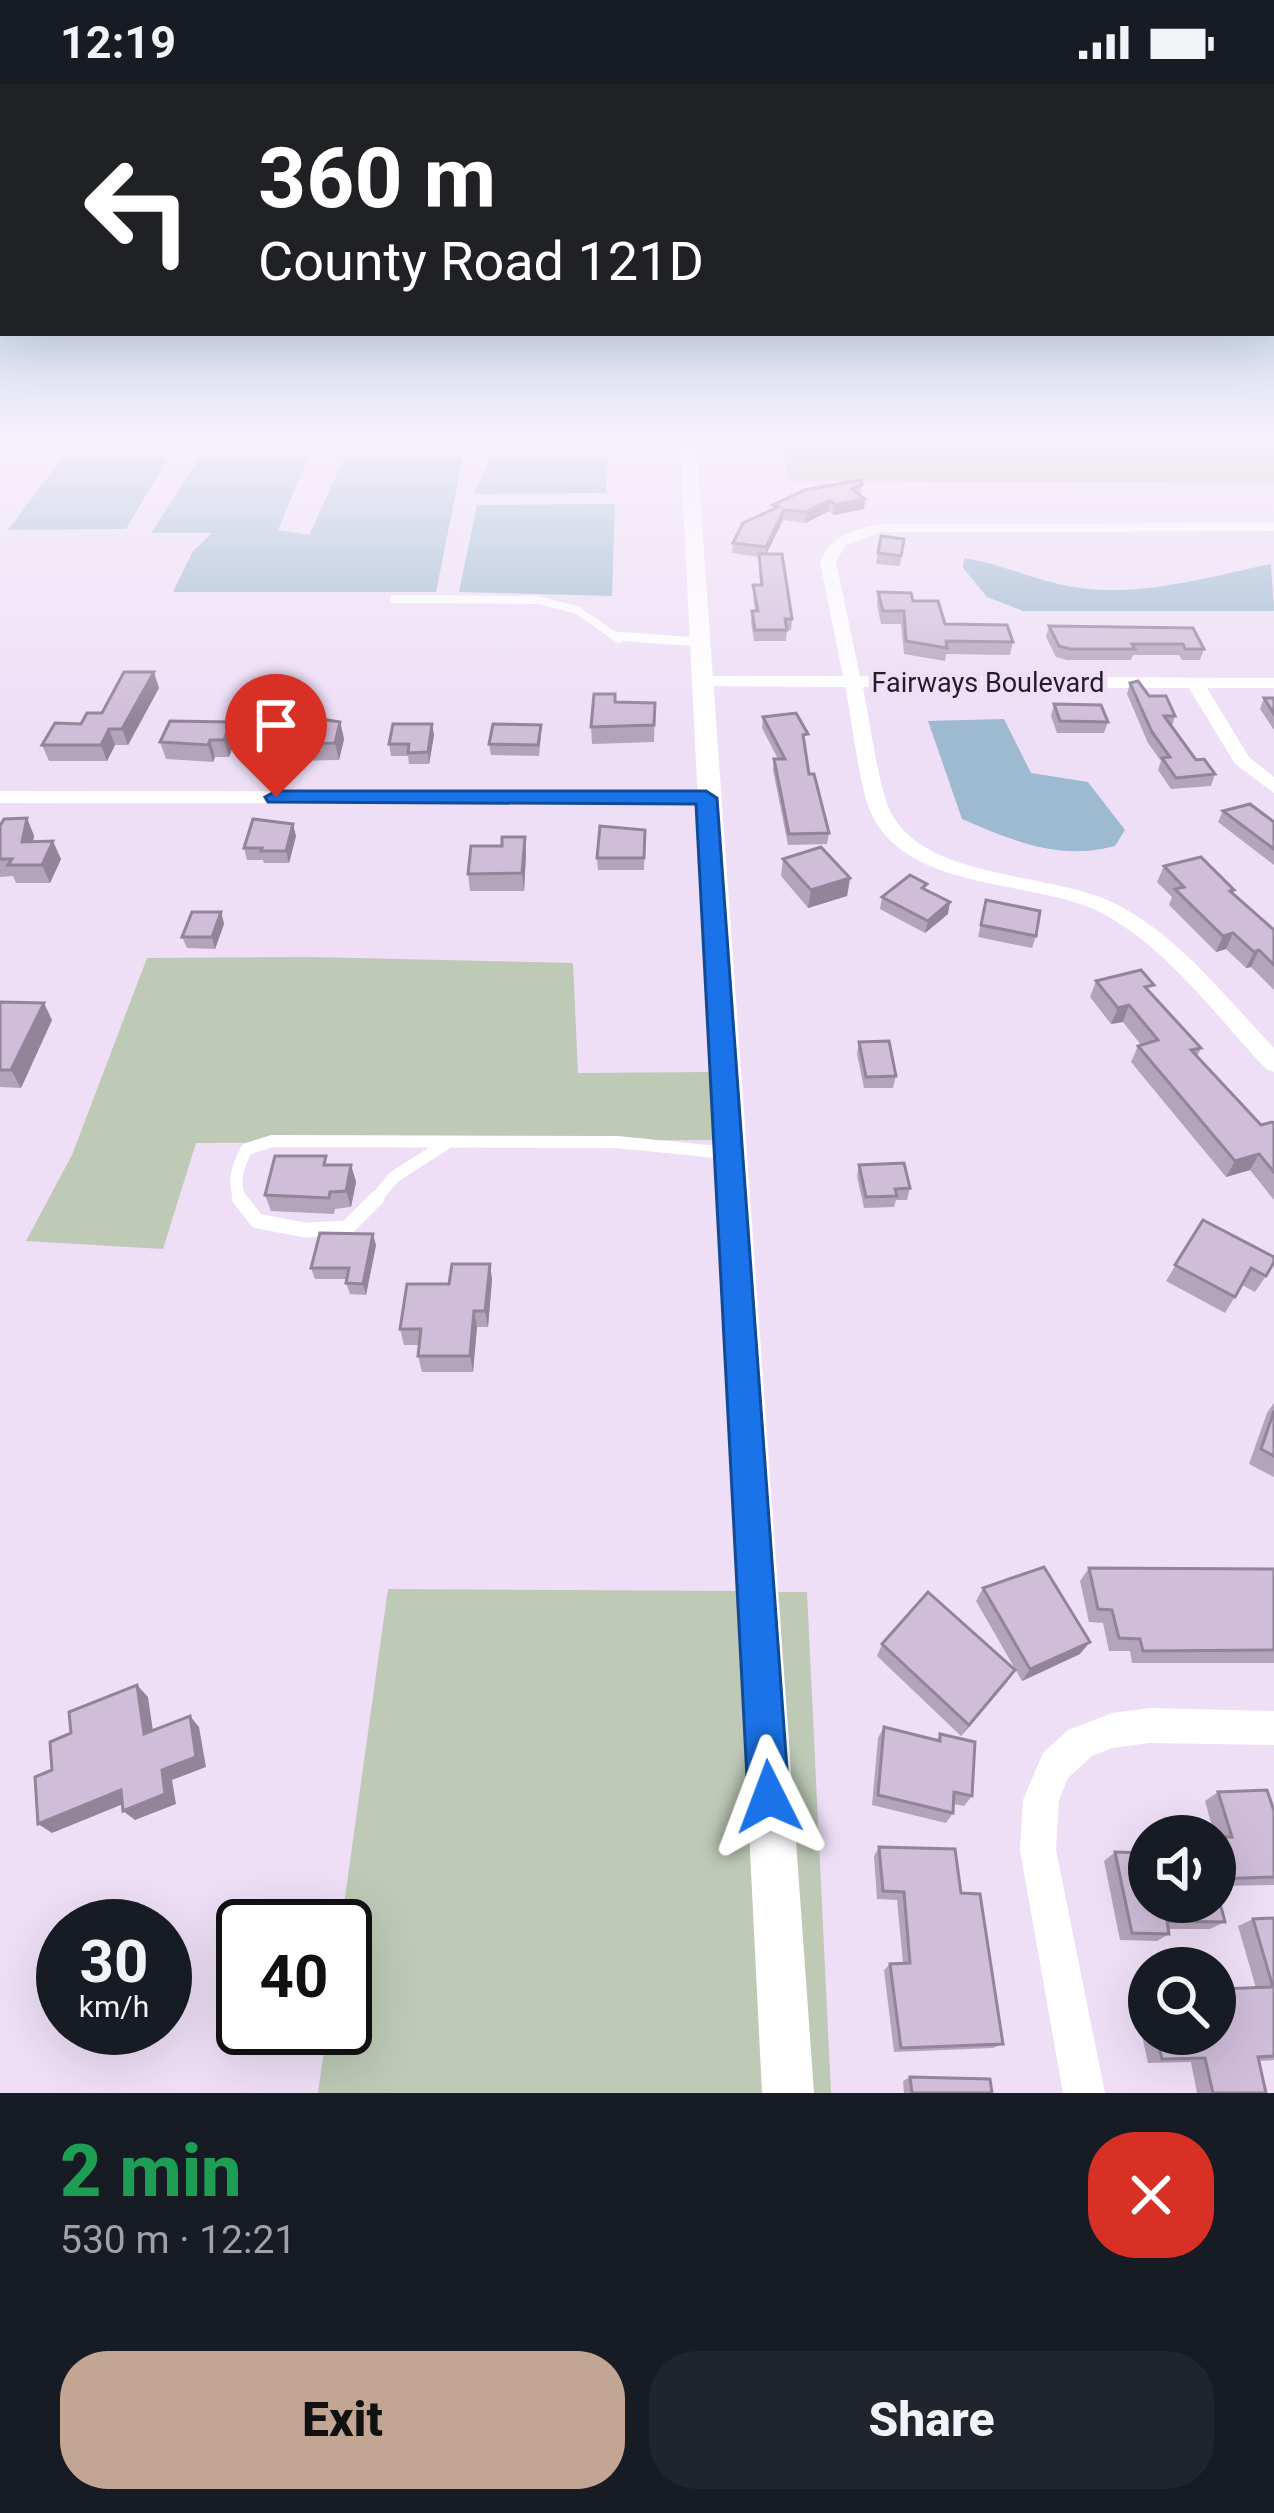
<!DOCTYPE html>
<html lang="en">
<head>
<meta charset="utf-8">
<style>
	:root { --surface:#171b24; --page:#20242c; --text:#f1f3f6; --muted:#9ea1a6; --accent:#c3a594 }
	body { margin:0; font-family:Roboto,sans-serif; background:var(--page); color:var(--text); height:100vh; display:flex; flex-direction:column; font-size:45px; white-space:nowrap }
	* { box-sizing:border-box; margin:0 }
	p { font-size:39px; color:var(--muted) }
	.icon { flex:none; width:66px; height:66px; fill:none; stroke:currentColor; stroke-width:2; stroke-linecap:round; stroke-linejoin:round }
	.map { position:relative; height:2009px; overflow:hidden }
	.sheet { display:flex; flex-direction:column; background:var(--surface); flex:1 }
	.sheet>* { flex:none }
	.hud { position:absolute; left:0px; top:0px; width:1275px; height:252px; box-shadow:0 12px 48px #0002; background:#202124; color:#fff; overflow:hidden }
	.fabs { position:absolute; left:1128px; top:1731px; display:grid; gap:24px }
	.fabs a { display:grid; place-items:center; width:108px; height:108px; border-radius:50%; background:var(--surface); box-shadow:0 12px 48px #0002; font-size:60px }
	.speed { position:absolute; left:36px; top:1815px; display:flex; gap:24px; font-size:60px; font-weight:700; text-align:center }
	.speed>* { display:grid; place-content:center; width:156px; height:156px; border-radius:50%; background:var(--surface); box-shadow:0 12px 48px #0002; line-height:1 }
	.speed small { font-size:30px; font-weight:400 }
	.speed .limit { border:6px solid #111; border-radius:18px; background:#fff; color:#111 }
	.pin { position:absolute; display:grid; place-items:center; width:102px; height:102px; color:#fff; margin:-123px -51px; border-radius:50% 50% 50% 0; rotate:-45deg; box-shadow:0 0 12px #0007 }
	.pin .icon { rotate:45deg }
	.me { position:absolute; width:132px; margin:-66px; rotate:357deg; stroke-linejoin:round; filter:drop-shadow(0 0 9px #0008) }
	.turn { display:flex; align-items:center; gap:42px; height:252px; padding:0 60px; font-size:54px }
	.turn .icon { width:156px; height:156px; stroke-width:2.5 }
	.turn b { display:block; font-size:84px; line-height:102px }
	.round { display:grid; place-items:center; flex:none; width:126px; height:126px; border-radius:48px; background:var(--page) }
	.head { display:flex; align-items:center; justify-content:space-between; height:204px; padding:0 60px }
	h1 { font-size:72px; font-weight:800; line-height:90px; color:#1e9e55 }
	.primary-button { display:flex; gap:24px; margin-top:auto; padding:24px 60px }
	.primary-button a { flex:1; height:138px; border-radius:48px; background:var(--accent); color:#111; font-size:48px; font-weight:800; line-height:138px; text-align:center }
	.primary-button a+a { background:var(--page); color:var(--text) }
	.status { display:flex; justify-content:space-between; align-items:center; height:84px; padding:0 60px; background:var(--surface); direction:ltr }
	.status svg { height:33px; fill:currentColor }
	.map>svg:first-child { display:block }
	.green { fill:#bec9b6 }
	.water { fill:#9dbad0 }
	.lines { fill:none; stroke-linecap:round; stroke-linejoin:round }
	.service-far3 { stroke:#fff; stroke-width:8 }
	.service-far2 { stroke:#fff; stroke-width:9 }
	.service-far1 { stroke:#fff; stroke-width:12 }
	.service { stroke:#fff; stroke-width:15 }
	.minor { fill:#fff; fill-rule:evenodd }
	.tertiary { fill:#fff; fill-rule:evenodd }
	.wall { fill:#b3a3bb }
	.shaded-wall { fill:#928499 }
	.building { fill:#d0bdda; stroke:#928499; stroke-width:3 }
	.route { fill:#1a73e8; stroke:#114b97; stroke-width:3 }
	.labels { text-anchor:middle; dominant-baseline:central; stroke-width:10; stroke-linejoin:round; paint-order:stroke }
	.far-street-label { font-size:27px; fill:#221d26; stroke:#eedff7 }
</style>
</head>
<body>
<div class="status"><b>12:19</b><svg viewBox="0 0 49 12"><path d="M0 12V9h3v3zM5 12V6h3v6zM10 12V3h3v9zM15 12V0h3v12zM26 1h20v11H26zM47 4h2v5h-2z"/></svg></div>
<div class="map">
<svg width="1274" height="2009" viewBox="0 0 1274 2009">
	<rect width="100%" height="100%" fill="#eedff7"/>
	<!-- green -->
	<g class="green">
		<path d="M781,356H1274V399L789,397Z"/>
		<path d="M310,873L573,879L578,989L713,988L717,1056L196,1059L163,1165L26,1157L72,1071L147,874Z"/>
		<path d="M388,1505L742,1507L769,2009H318L327,1944H345V1842H341Z"/>
		<path d="M771,1508H807L831,2009H806Z"/>
	</g>
	<!-- water -->
	<g class="water">
		<path d="M200,373H308L278,446L309,451L344,375L463,373L436,508H173L193,467L212,449H151Z"/>
		<path d="M607,373L606,409L474,410L490,374Z"/>
		<path d="M62,374H168L126,445L8,446Z"/>
		<path d="M615,420L612,512L459,508L477,421Z"/>
		<path d="M964,474C1002,480 1037,497 1074,503C1138,514 1208,493 1271,480L1274,527H1023L987,513L963,484Z"/>
		<path d="M1004,635L1031,689L1088,698L1125,746L1115,762C1060,777 1013,757 962,735L928,637Z"/>
	</g>
	<g class="lines">
		<!-- service-far3 -->
		<path class="service-far3" d="M394,515L538,516L577,526L619,555"/>
		<!-- service-far2 -->
		<path class="service-far2" d="M615,552L699,558"/>
		<!-- service-far1 -->
		<g class="service-far1">
			<path d="M241,1117C232,1098 237,1083 247,1065L272,1057L617,1058L727,1069"/>
			<path d="M374,1117L394,1093L447,1059"/>
		</g>
		<!-- service -->
		<path class="service" d="M239,1114L257,1137L305,1146L347,1144L377,1114"/>
		<!-- minor -->
		<g class="minor">
			<path d="M1274,439V447L880,448L846,461L836,478L860,592L1274,594V604H1207L1249,673L1274,693V709L1235,680L1189,604L863,603C869,632 879,707 891,729C928,798 1054,787 1118,821C1181,854 1226,914 1274,964V988L1266,985C1215,931 1167,863 1100,828C1033,795 907,808 871,729C859,703 852,634 845,603L701,602L692,597L701,592H843L820,478C832,451 853,446 880,440Z"/>
			<path d="M0,707L706,708L716,714L706,720L0,719Z"/>
			<path d="M1149,1624L1274,1627V1661L1149,1659L1112,1664L1092,1672L1068,1694L1059,1716L1056,1766L1105,2009H1063L1020,1766L1023,1716L1043,1669L1068,1646L1112,1629Z"/>
		</g>
		<!-- tertiary -->
		<path class="tertiary" d="M680,356H696L814,2009H762Z"/>
	</g>
	<!-- wall -->
	<g class="wall">
		<path d="M862,400L860,411L865,415L864,425L834,431L829,427L805,439L783,436L766,470L792,535L791,546H787L786,557H754L751,538L752,527H755L753,511V501H760L759,473L732,469L733,459L773,426V421Z"/>
		<path d="M881,452L904,455L900,482L876,480Z"/>
		<path d="M878,508L913,517L945,540L1013,558L1010,571L946,570L945,577L904,570L901,540H881L877,521Z"/>
		<path d="M1049,542L1193,544L1204,565L1200,576H1182L1179,571H1133L1131,576H1067L1056,573L1046,553Z"/>
		<path d="M1130,599L1175,632L1172,642L1196,676L1215,690L1211,702L1171,705L1158,686L1161,677L1148,659L1127,610Z"/>
		<path d="M159,604L128,661H115L107,677H49L42,661L102,629Z"/>
		<path d="M1264,614H1274V646L1260,625Z"/>
		<path d="M615,618L655,619L654,658L592,660L591,643Z"/>
		<path d="M1054,620L1108,638L1104,649H1057L1051,632Z"/>
		<path d="M763,633L807,661L805,662L809,690L829,749L827,760L788,761L773,686L774,675H778L762,644Z"/>
		<path d="M231,638L236,655L229,673H215L213,678L166,675L160,658Z"/>
		<path d="M340,638L344,655L339,676L285,677L281,660Z"/>
		<path d="M432,640L434,651L429,680H409L408,672H391L389,660Z"/>
		<path d="M541,652L539,672L491,671L489,660Z"/>
		<path d="M1223,727L1274,738V781L1218,738Z"/>
		<path d="M27,734L34,752L33,757L61,775L50,799H16L13,792L0,793V742Z"/>
		<path d="M645,746L644,786H598L597,774Z"/>
		<path d="M296,752L289,779H264L263,776H247L244,764Z"/>
		<path d="M525,753L526,770L524,807H470L468,790L502,762Z"/>
		<path d="M783,775L850,794L847,812L808,824L781,792Z"/>
		<path d="M1164,782L1234,806L1233,809L1274,846V906L1251,883L1246,884L1226,865L1216,868L1169,821L1172,813L1157,798Z"/>
		<path d="M925,805L948,830L925,849L880,825L882,813Z"/>
		<path d="M986,816L1036,852L1032,864L978,853Z"/>
		<path d="M221,828L224,840L215,865L187,864L182,853Z"/>
		<path d="M1096,897L1150,909L1201,964L1197,973L1261,1041L1274,1039V1116L1250,1086L1226,1093L1131,978L1138,962L1141,961L1123,938L1111,940L1090,913Z"/>
		<path d="M0,918L52,936L21,1004L0,1003Z"/>
		<path d="M859,958L896,992L893,1004H864L857,970Z"/>
		<path d="M329,1081H351L356,1098L351,1123L335,1125L334,1130L271,1127L265,1111Z"/>
		<path d="M859,1081L910,1104L907,1116H896L894,1123L864,1124L857,1092Z"/>
		<path d="M1203,1136L1266,1192L1255,1208L1242,1201L1225,1229L1166,1197Z"/>
		<path d="M376,1161L366,1211L350,1210L346,1199L347,1195H315L311,1184Z"/>
		<path d="M490,1180L492,1196L488,1243H477L473,1288H422L418,1272L419,1261H404L400,1245L449,1200Z"/>
		<path d="M1274,1319V1393L1249,1380L1267,1329Z"/>
		<path d="M1089,1484L1274,1485V1579H1132L1130,1567H1109L1103,1539L1089,1538L1080,1497Z"/>
		<path d="M983,1504L1080,1570L1022,1597L976,1517Z"/>
		<path d="M882,1560L1007,1598L961,1652L877,1572Z"/>
		<path d="M884,1643L937,1656L940,1650L972,1712L964,1722L954,1720L953,1729L946,1739L872,1721L878,1654Z"/>
		<path d="M1218,1708L1274,1727V1801L1216,1802L1225,1838L1210,1845H1168L1169,1850L1157,1857L1120,1856L1104,1777L1115,1768L1142,1769L1141,1760L1149,1754V1818H1215V1753L1205,1717Z"/>
		<path d="M879,1763L961,1809L1003,1960L993,1964L894,1968L884,1886L890,1880L903,1879L897,1816L877,1815L874,1772Z"/>
		<path d="M1274,1834V1976L1259,1977L1266,2009H1197L1191,1978L1148,1979L1131,1902L1143,1896H1149V1950H1215L1220,1905L1256,1904L1238,1842L1253,1835Z"/>
		<path d="M910,1993L992,2009H904L903,1997Z"/>
	</g>
	<!-- shaded-wall -->
	<g class="shaded-wall">
		<path d="M865,415L864,425L834,431L835,421Z"/>
		<path d="M830,416L829,427L805,439L806,428Z"/>
		<path d="M784,426L783,436L765,473L766,463Z"/>
		<path d="M154,588L159,604L128,661L122,645Z"/>
		<path d="M231,638L236,655L229,673L224,656Z"/>
		<path d="M340,638L344,655L339,676L335,659Z"/>
		<path d="M432,640L434,651L429,680L428,668Z"/>
		<path d="M109,645L115,661L107,677L101,661Z"/>
		<path d="M210,656L215,673L213,678L208,661Z"/>
		<path d="M27,734L34,752L30,775L22,758Z"/>
		<path d="M293,740L296,752L289,779L286,767Z"/>
		<path d="M525,753L526,770L524,807L522,789Z"/>
		<path d="M53,757L61,775L50,799L42,781Z"/>
		<path d="M850,794L847,812L808,824L811,806Z"/>
		<path d="M950,818L948,830L925,849L928,837Z"/>
		<path d="M221,828L224,840L215,865L212,853Z"/>
		<path d="M1233,849L1226,865L1216,868L1223,852Z"/>
		<path d="M1259,866L1251,883L1246,884L1254,868Z"/>
		<path d="M44,919L52,936L21,1004L11,986Z"/>
		<path d="M1129,921L1123,938L1111,940L1118,924Z"/>
		<path d="M1259,1070L1250,1086L1226,1093L1235,1077Z"/>
		<path d="M351,1081L356,1098L351,1123L346,1107Z"/>
		<path d="M373,1150L376,1161L366,1211L363,1200Z"/>
		<path d="M490,1180L492,1196L488,1243L485,1227Z"/>
		<path d="M474,1227L477,1243L473,1288L470,1272Z"/>
		<path d="M1090,1558L1080,1570L1022,1597L1030,1585Z"/>
		<path d="M1015,1586L1007,1598L961,1652L969,1641Z"/>
		<path d="M137,1601L148,1613L155,1661L144,1650Z"/>
		<path d="M190,1632L199,1643L206,1683L172,1696L176,1720L135,1736L123,1727L162,1686Z"/>
		<path d="M121,1706L133,1716L52,1749L38,1740Z"/>
	</g>
	<!-- building -->
	<g class="building">
		<path d="M861,396L862,400L852,405L865,415L835,421L830,416L806,428L784,426L766,463L733,459L743,439L778,423L773,421L805,406Z"/>
		<path d="M881,452L904,455L901,472L878,469Z"/>
		<path d="M759,470H782L792,535H785L787,546H755L752,527H758L753,501H762Z"/>
		<path d="M878,508L911,509L913,517H938L945,540L1007,541L1013,558L946,557L947,564L906,557L904,527H883Z"/>
		<path d="M1049,542L1193,544L1204,565H1185L1183,560H1132L1135,565H1070L1059,562Z"/>
		<path d="M124,588H154L122,645H109L101,661H42L55,639L81,640L87,629H102Z"/>
		<path d="M1138,597L1149,612H1166L1175,632H1164L1196,676L1204,675L1215,690L1176,694L1162,674L1170,673L1152,648L1130,599Z"/>
		<path d="M594,610H615V618L655,619L654,641L591,643Z"/>
		<path d="M1264,614H1274V630Z"/>
		<path d="M1054,620L1101,621L1108,638L1060,637Z"/>
		<path d="M796,629L808,650L803,651L809,690H814L829,749L789,750L774,675H785L763,633Z"/>
		<path d="M290,630L340,638L335,659L281,660Z"/>
		<path d="M170,637L231,638L224,656H210L208,661L160,658Z"/>
		<path d="M393,640H432L428,668L408,669L409,660H389Z"/>
		<path d="M493,640L541,641L538,661L489,660Z"/>
		<path d="M1250,720L1274,738V765L1223,727Z"/>
		<path d="M27,734L22,758L53,757L42,781H8L12,775H0V742L4,735Z"/>
		<path d="M253,735L293,740L286,767H261L262,764H244Z"/>
		<path d="M600,742L645,746L644,774H597Z"/>
		<path d="M502,753H525L522,789L468,790L471,762H502Z"/>
		<path d="M821,763L850,794L811,806L783,775Z"/>
		<path d="M1201,773L1234,806L1230,807L1274,846V881L1259,866L1254,868L1233,849L1223,852L1175,805L1184,803L1164,782Z"/>
		<path d="M910,791L927,800L922,804L950,818L928,837L882,813Z"/>
		<path d="M986,816L1040,827L1036,852L981,841Z"/>
		<path d="M192,828H221L212,853H182Z"/>
		<path d="M1141,886L1154,901L1145,903L1201,964L1191,966L1261,1041L1272,1038L1274,1039V1088L1259,1070L1235,1077L1138,962L1158,956L1129,921L1118,924L1096,897Z"/>
		<path d="M0,918L44,919L11,986H0Z"/>
		<path d="M889,957L896,992L866,993L859,958Z"/>
		<path d="M275,1072H326L324,1081H351L346,1107L330,1108L329,1114L265,1111Z"/>
		<path d="M904,1079L910,1104L895,1105L897,1112L866,1113L859,1081Z"/>
		<path d="M1203,1136L1274,1173V1178L1266,1192L1251,1184L1235,1213L1175,1181Z"/>
		<path d="M320,1149L373,1150L363,1200L346,1199L349,1184H311Z"/>
		<path d="M452,1180H490L485,1227H474L470,1272H418L421,1245H400L407,1200H449Z"/>
		<path d="M1274,1327V1372L1261,1365Z"/>
		<path d="M1044,1483L1090,1558L1030,1585L983,1504Z"/>
		<path d="M1089,1484L1274,1485V1566L1143,1567L1140,1555L1119,1554L1112,1526L1098,1525Z"/>
		<path d="M928,1508L1015,1586L969,1641L882,1560Z"/>
		<path d="M137,1601L144,1650L190,1632L196,1673L162,1686L165,1710L123,1727L121,1706L38,1740L35,1693L52,1686L50,1658L71,1649L69,1628Z"/>
		<path d="M884,1643L940,1657V1650L975,1658L972,1712L954,1708L953,1729L878,1711Z"/>
		<path d="M1267,1706L1274,1727V1793L1215,1795V1753H1232L1218,1708Z"/>
		<path d="M879,1763L955,1765L961,1809L980,1810L1003,1960L901,1964L890,1880L910,1879L904,1808L883,1807Z"/>
		<path d="M1115,1768L1149,1769V1818H1215V1800L1225,1838L1167,1837L1169,1850L1132,1849Z"/>
		<path d="M1274,1834V1972L1258,1973L1266,2009H1213L1205,1974L1162,1975L1156,1950H1215V1885L1220,1905L1273,1903L1253,1835Z"/>
		<path d="M1185,1880H1213L1215,1884H1186Z"/>
		<path d="M1143,1896H1149V1921Z"/>
		<path d="M910,1993L990,1995L992,2009H912Z"/>
	</g>
	<!-- sky -->
	<linearGradient id="sky" x2="0" y2="1"><stop stop-color="#8ab6de"/><stop offset="0.56" stop-color="#f7f1fb"/><stop offset="1" stop-color="#f7f1fb" stop-opacity="0"/></linearGradient>
	<rect width="1274" height="637" fill="url(#sky)"/>
	<!-- route -->
	<path class="route" d="M276,707H706L717,714L789,1713L783,1727L769,1733L754,1727L748,1713L696,720L268,718L265,713Z"/>
	<g class="labels">
		<!-- far-street labels -->
		<g class="far-street-label">
			<text x="988" y="599">Fairways Boulevard</text>
		</g>
	</g>
</svg>
<div class="fabs">
<a><svg class="icon" aria-label="sound" viewBox="0 0 24 24"><path d="M4 9h4l5-4v14l-5-4H4zM17 9q2 3 0 6"/></svg></a>
<a><svg class="icon" aria-label="search" viewBox="0 0 24 24"><circle cx="10" cy="10" r="6"/><path d="M15 15l6 6"/></svg></a>
</div>
<div class="speed"><div>30<small>km/h</small></div><div class="limit">40</div></div>
<div class="pin" style="left:276px;top:713px;background:#d93025"><svg class="icon" aria-label="arrive" viewBox="0 0 24 24"><path d="M6 21V4h12l-3 4 3 4H6"/></svg></div>
<svg class="me" style="left:769px;top:1713px" viewBox="-20 -20 40 40"><path d="M0-17L14 15 0 8-14 15z" fill="#1a73e8" stroke="#fff" stroke-width="4"/></svg>
<div class="hud">
<div class="turn"><svg class="icon" aria-label="left" viewBox="0 0 24 24"><path d="M17 20v-9H6M10 6l-5 5 5 5"/></svg><div><b>360 m</b>County Road 121D</div></div>
</div>
</div>
<section class="sheet">
<div class="head"><div><h1>2 min</h1><p>530 m · 12:21</p></div><a class="round" style="background:#d93025;color:#fff"><svg class="icon" aria-label="close" viewBox="0 0 24 24"><path d="M6 6l12 12M18 6L6 18"/></svg></a></div>
<div class="primary-button"><a>Exit</a><a>Share</a></div>
</section>
</body>
</html>
